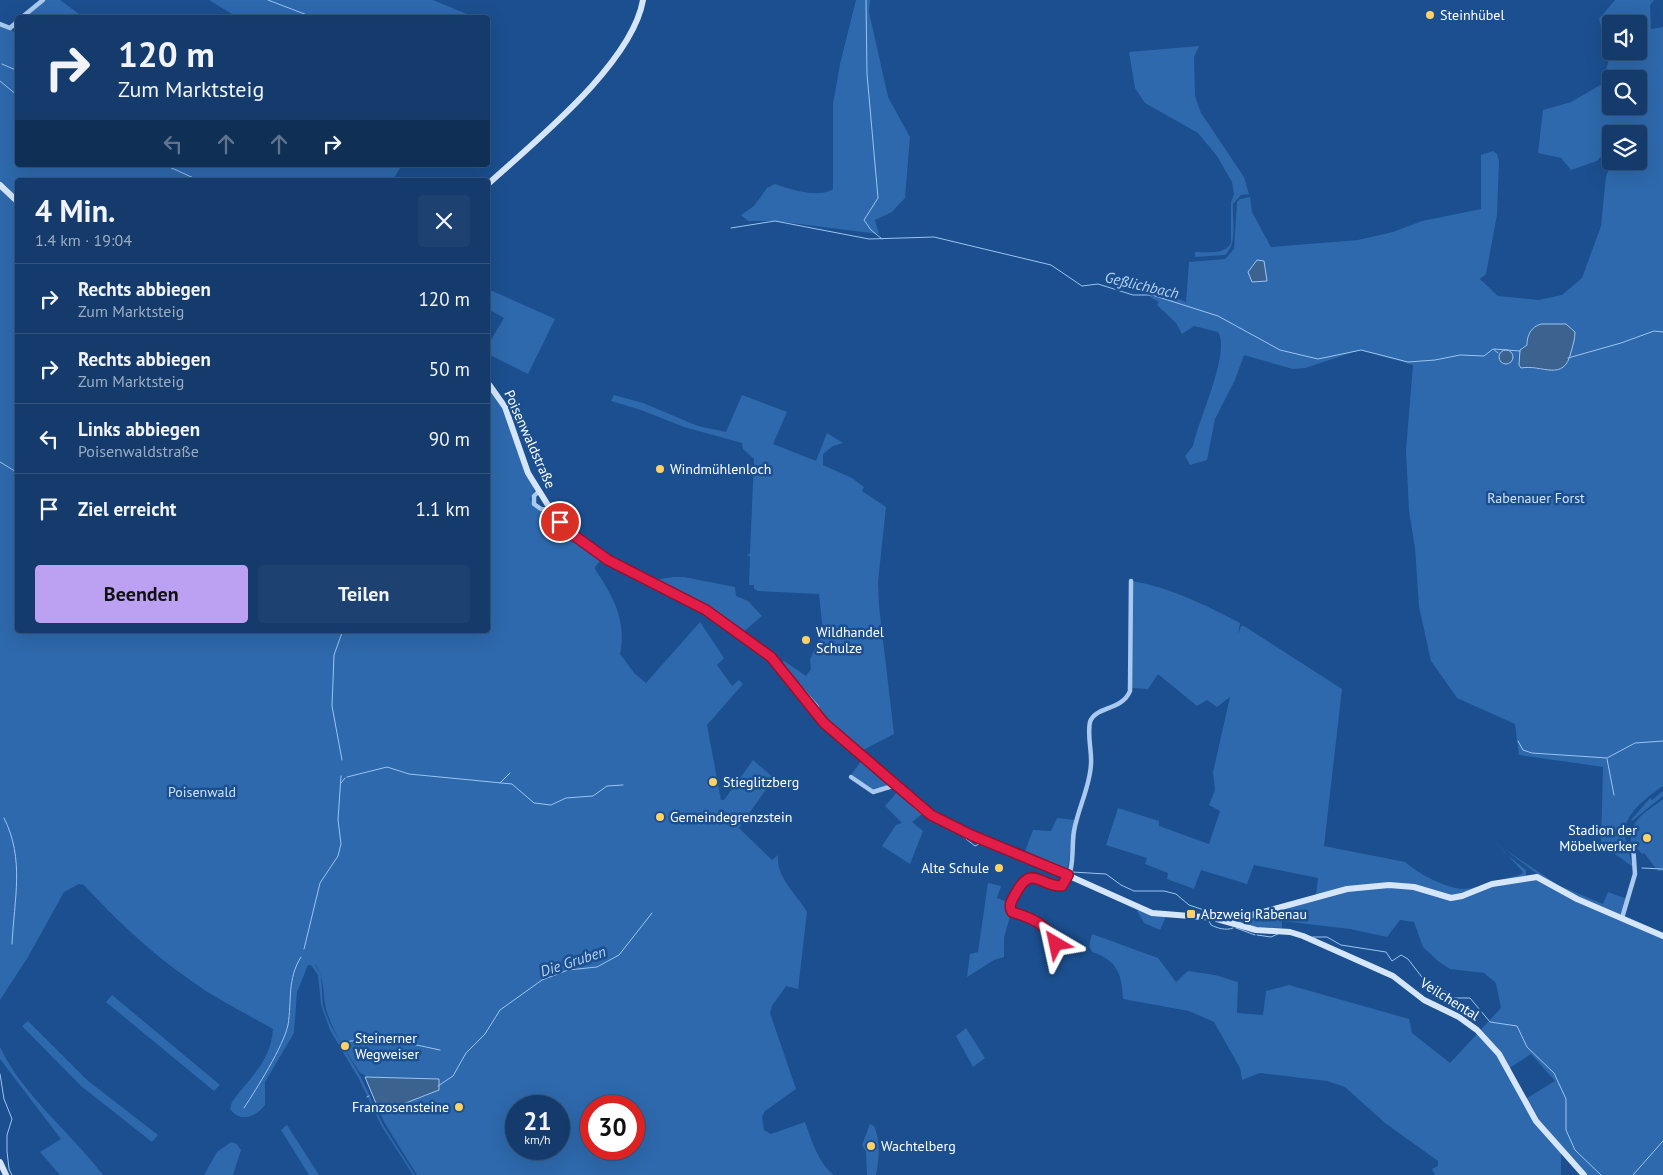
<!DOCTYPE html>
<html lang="de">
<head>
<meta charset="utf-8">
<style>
	:root { --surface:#143b6b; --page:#1d4271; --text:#f1f3f6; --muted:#9dadc1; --line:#33557e; --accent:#bca0f2 }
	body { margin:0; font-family:"PT Sans",sans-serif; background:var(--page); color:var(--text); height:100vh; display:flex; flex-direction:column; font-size:19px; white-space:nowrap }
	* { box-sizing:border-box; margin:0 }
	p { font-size:16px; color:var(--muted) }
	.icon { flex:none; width:28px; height:28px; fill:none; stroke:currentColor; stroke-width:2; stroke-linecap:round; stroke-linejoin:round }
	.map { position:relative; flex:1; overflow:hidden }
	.details { position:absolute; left:15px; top:178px; width:475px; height:455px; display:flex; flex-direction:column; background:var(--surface); border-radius:5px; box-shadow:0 5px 20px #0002,0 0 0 1px var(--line) }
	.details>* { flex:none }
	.top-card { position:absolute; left:15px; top:15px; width:475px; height:152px; border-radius:5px; box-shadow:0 5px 20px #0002,0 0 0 1px var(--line); background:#143b6b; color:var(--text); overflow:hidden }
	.buttons { position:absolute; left:1602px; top:15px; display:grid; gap:10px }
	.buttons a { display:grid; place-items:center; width:45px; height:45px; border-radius:5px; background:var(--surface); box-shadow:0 5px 20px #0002,0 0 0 1px var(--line); font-size:25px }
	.speed { position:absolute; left:505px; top:1095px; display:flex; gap:10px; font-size:25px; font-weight:700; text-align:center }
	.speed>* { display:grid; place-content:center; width:65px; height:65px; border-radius:50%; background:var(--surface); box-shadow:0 5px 20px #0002,0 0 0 1px var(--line); line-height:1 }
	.speed small { font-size:12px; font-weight:400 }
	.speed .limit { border:8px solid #d22; background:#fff; color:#111 }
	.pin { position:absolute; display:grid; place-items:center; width:42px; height:42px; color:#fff; margin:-21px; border:2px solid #fff; border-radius:50%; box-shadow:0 1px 5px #0007 }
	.me { position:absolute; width:55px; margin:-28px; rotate:324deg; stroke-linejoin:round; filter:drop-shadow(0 0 4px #0008) }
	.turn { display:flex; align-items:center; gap:18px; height:105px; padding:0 20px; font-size:22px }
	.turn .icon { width:65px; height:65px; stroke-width:2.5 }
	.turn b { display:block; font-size:35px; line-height:42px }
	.lanes { display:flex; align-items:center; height:48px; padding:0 20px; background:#0003; justify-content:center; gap:25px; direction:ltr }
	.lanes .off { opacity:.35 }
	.round { display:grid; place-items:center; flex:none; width:52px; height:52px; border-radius:5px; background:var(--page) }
	.summary { display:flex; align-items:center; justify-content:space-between; height:85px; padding:0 20px }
	h1 { font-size:30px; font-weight:700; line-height:38px }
	.action { display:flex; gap:10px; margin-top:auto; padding:10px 20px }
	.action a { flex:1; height:58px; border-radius:5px; background:var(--accent); color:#111; font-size:20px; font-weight:700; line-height:58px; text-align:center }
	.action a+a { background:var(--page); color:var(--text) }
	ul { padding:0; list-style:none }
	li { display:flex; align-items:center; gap:15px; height:70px; padding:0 20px; border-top:1px solid var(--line) }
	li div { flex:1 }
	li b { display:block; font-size:19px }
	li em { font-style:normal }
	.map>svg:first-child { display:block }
	.green { fill:#2e69ad; fill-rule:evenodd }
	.water { fill:#3c6290; stroke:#9cc4f0 }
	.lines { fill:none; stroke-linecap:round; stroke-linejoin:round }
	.stream { stroke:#9cc4f0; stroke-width:1 }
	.street { stroke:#a9c9ee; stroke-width:4.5 }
	.secondary { stroke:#d6e6fa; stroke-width:6 }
	.route-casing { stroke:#92132f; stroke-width:12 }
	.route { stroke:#e11d48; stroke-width:9 }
	.poi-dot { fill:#ffd166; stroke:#1b4f8f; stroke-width:2 }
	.labels { text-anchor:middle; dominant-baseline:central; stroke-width:5; stroke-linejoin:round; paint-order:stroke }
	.poi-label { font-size:14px; fill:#fff; stroke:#1b4f8f; text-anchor:start }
	.street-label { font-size:14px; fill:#fff; stroke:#1b4f8f }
	.park-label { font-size:14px; fill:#cfe3fa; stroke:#1b4f8f }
	.water-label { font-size:15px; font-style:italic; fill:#b5d3f5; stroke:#1b4f8f }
</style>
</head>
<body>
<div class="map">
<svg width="1663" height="1175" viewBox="0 0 1663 1175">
	<rect width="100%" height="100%" fill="#1b4f8f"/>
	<!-- green -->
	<g class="green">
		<path d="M43,0H60L83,17L26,18L24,15Z"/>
		<path d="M209,0H433L474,17H237Z"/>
		<path d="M856,0H870L869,12L888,97L910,137L905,198L892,212L875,220L879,234L775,221H748L741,215L754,206L767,188L775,184C790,189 819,199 833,189V104L840,64Z"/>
		<path d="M1615,0H1654L1650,5L1651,29L1663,27V786C1649,796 1624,813 1625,833C1625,844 1630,856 1633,867L1601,844L1603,767L1519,755L1515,724L1457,698L1431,661L1419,607L1415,548L1409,511L1406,450L1413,365L1360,350L1305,368L1293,369L1244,355L1235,380L1215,419L1207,460L1190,465L1185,456L1193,446C1198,420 1231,352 1218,332L1194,326L1182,334L1176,323L1157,305L1159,302L1150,297L1149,293L1159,291L1186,302L1189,262L1225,259L1234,249L1237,202L1240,199L1250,197L1252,212L1271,247L1358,240L1393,232L1422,221L1481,209V155L1493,151L1497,154L1499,161L1497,215L1486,274L1480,279L1498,296L1538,300L1562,295L1582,278L1601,226L1606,176L1613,161H1639V134H1611V145L1597,161L1571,170L1561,158L1538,153L1543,110L1571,102L1602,84L1610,56L1599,19ZM1611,24H1639V51H1611ZM1611,79H1639V106H1611ZM1541,324L1548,325L1561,369C1550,371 1536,369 1525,367L1522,347L1527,345Z"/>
		<path d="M0,24L10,28L17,36L18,165H395L400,168L393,180H18V630H488V384L498,395L535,489L530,499C533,509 540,509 548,512C555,514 594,550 603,557L595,567V569C613,596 627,621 620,654L635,674L646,683L700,622L724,658L717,665L732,686L739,680L743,684L707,725L721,800H724L753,760L774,778L739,828L772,860L778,855C775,877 799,897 807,912L798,989L786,986L772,1006L770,1013L796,1089L765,1111L762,1117L764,1130L771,1134L805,1122C812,1141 818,1163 834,1175H417L384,1122L365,1075L360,1073C349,1055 335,1036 328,1015C321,997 327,978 314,963L321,975L323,1006L330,1024L362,1079L383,1125L415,1175H413L381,1125L359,1079L330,1030L321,1005L318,975L311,965H308L297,992L294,1033L265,1082V1105C256,1117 240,1123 230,1109L232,1102C249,1078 271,1062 273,1029C245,1013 216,999 190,980C151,953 116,920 84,885L79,884L64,892L28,957L0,1000ZM516,1106H559V1149H516ZM591,1106H634V1149H591Z"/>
		<path d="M1199,46L1194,57L1195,96L1201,113L1244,177L1249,194L1241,195L1233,204C1232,220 1238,243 1225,255L1195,257V252C1207,252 1225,255 1231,243V202L1234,194L1232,182L1217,156L1198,133L1145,103L1135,88L1129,52Z"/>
		<path d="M488,289L555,319L528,374L488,354V345L504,318L488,309Z"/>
		<path d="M614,395L643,403L698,426L726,432L742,395L787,412L773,444L816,461L827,433L843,443L833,446L823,454V465L852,478L864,487L862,491L886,507L878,582L879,606L894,734L863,750L822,717L780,665L784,661L806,676L811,669L810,659L823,632L819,594L758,591L754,589V585H749L750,557L747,555L750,553L754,459L743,449L742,443L684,427L641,410L611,401Z"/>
		<path d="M674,577H684L735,587L736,596L748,601L762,616L742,633L652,580Z"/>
		<path d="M1131,581C1169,587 1206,605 1240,623L1238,635L1241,626H1244L1342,689L1324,846L1405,862C1417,873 1447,889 1464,889C1481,888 1503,878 1520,875L1523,872L1492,838L1506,854L1526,870V876L1537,877L1580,897L1544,879L1503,848L1558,885L1603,904L1608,892L1627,899L1620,915L1663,938V1175H1584L1561,1151V1175H1435L1432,1169L1438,1166V1161L1385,1123L1345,1087L1327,1081L1260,1073L1242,1080L1240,1068L1214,1022L1189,1011L1123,999C1122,974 1117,960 1092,952L1089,946L1092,934L1158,958L1176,982L1188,971L1215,975L1238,982L1237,1013L1263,1015L1266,991L1289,985L1409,1019L1412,1033L1450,1063L1501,1008L1496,983L1484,973L1450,969L1438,961L1423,947L1414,922L1400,920L1387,937L1350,929L1282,921V928L1255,927L1228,920L1245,917L1316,895L1318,878L1254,865L1247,884L1201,870L1194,889L1167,879L1168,873L1145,864L1147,858L1106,845L1118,808L1159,821V826L1209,844L1220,811L1209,805L1215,790L1213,772L1230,697L1217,707L1207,700L1197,706L1158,674L1148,689L1131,688ZM1531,1054L1555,1081L1524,1100L1508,1069Z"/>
		<path d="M862,760L891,785L872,791L851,775Z"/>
		<path d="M899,790L922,810L921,815L912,822L923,831L910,864L882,846L896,825L902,823L885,806Z"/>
		<path d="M1663,791V796L1632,821L1631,820L1650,798L1652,800Z"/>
		<path d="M1663,799V871H1658L1644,853L1642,854L1635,846L1631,845C1630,818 1644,814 1663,799Z"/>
		<path d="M1057,818L1076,820L1067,871L1024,854L1033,830L1051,831Z"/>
		<path d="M988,883L1001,886L997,898L1010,903L1011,912L1004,938V957L994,960L967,977L970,954L978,952Z"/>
		<path d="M1139,910L1166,916L1160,930L1144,923L1137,911Z"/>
		<path d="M112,995L220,1085L214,1091L106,1002Z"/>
		<path d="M28,1021L87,1080L158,1135L152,1142L81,1086L22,1026Z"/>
		<path d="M966,1028L985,1058L973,1067L956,1036Z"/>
		<path d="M0,1047C21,1093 72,1134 103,1175H60L40,1152L61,1139L0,1059Z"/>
		<path d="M870,1124L874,1126C881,1142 879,1158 876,1175H867L866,1152L862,1145Z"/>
		<path d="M287,1125L319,1175H309L281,1130Z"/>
		<path d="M231,1142L237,1144L241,1150L233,1175H204L217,1152Z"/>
	</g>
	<!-- water -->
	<g class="water">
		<path d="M1257,260L1264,261L1267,281L1252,282L1248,272Z"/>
		<path d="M1541,324H1566L1575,332C1575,339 1573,345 1571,352C1564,383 1542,364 1521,368L1519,365L1520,350L1527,345C1527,335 1531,327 1541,324Z"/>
		<circle cx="1506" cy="357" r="7"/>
		<path d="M365,1077L439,1079V1090L380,1113Z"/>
	</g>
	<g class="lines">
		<!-- stream -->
		<g class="stream">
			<path d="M268,0L315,18"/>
			<path d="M866,0L867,74L878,198L864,220L871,230L882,239"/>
			<path d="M2,64L18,71"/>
			<path d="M0,81L18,96"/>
			<path d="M165,165L198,180"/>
			<path d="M731,228L775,221L869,239L934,237L1051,265L1082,286L1098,284L1133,295H1152L1218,316L1280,350L1318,359L1361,350L1408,362L1435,360L1460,355L1484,356L1493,349L1498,353"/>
			<path d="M1494,349L1520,351"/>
			<path d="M1568,358L1621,343L1654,331L1663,332"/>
			<path d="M0,462L18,473"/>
			<path d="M800,685L818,705L821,714"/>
			<path d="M1518,741L1523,750L1532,753L1607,758L1635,743L1663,741"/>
			<path d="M1607,759L1614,795"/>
			<path d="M342,760L332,706L334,655L343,630"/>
			<path d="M859,760L889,785"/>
			<path d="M347,777L387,767L409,774L512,784L534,803L551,805L566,798L593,796L607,786L623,785"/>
			<path d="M341,783L345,778"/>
			<path d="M500,783L510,773"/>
			<path d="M893,788L920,813L956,831L975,846L983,842"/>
			<path d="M4,818C25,859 14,900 12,944"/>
			<path d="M1642,868L1663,869"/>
			<path d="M1072,872L1106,874L1121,885L1134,891H1164L1176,894L1189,905L1204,910L1206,914"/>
			<path d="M1209,921L1211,925C1217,928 1226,931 1233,928"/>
			<path d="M1236,928L1255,935"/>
			<path d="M1257,935L1271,937L1278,934"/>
			<path d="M1313,937H1327L1341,945L1386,952L1392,961L1401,955L1408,959L1428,985L1447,992L1452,998H1470L1490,1022L1517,1026L1527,1047L1554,1073L1566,1099V1130L1575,1150L1601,1175"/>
			<path d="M304,949L320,883L338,856L341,844L338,820L341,776"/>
			<path d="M350,1041L393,1040L440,1050"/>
			<path d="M0,1074L4,1099L12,1119L7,1135V1151L9,1169L12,1175"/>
			<path d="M438,1086L453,1076L466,1053L485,1034L500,1010L542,980L568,970L597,967L619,955L652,913"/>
			<path d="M367,1097L369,1096"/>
			<path d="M244,1108C257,1088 283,1047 288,1025C292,1000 287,979 301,957"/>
			<path d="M1633,1175L1663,1141"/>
		</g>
		<!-- street -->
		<g class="street">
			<path d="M21,18L43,0"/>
			<path d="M0,24L10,28L18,21"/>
			<path d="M539,491L534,496V504L541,509L551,510"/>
			<path d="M851,777L873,792L896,785"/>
			<path d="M1622,918L1635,874L1633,845"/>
			<path d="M1056,944C1047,924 1032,918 1011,912C1008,905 1012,900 1015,893C1032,863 1040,887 1062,886C1076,872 1071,848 1074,831C1078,808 1090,787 1091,764C1092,751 1087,735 1090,722C1095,706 1122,711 1130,691L1131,581"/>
		</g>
		<!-- secondary -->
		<g class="secondary">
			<path d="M488,184C534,142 632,64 643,0"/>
			<path d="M0,185L18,202"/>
			<path d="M488,383L505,407L528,473L551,510L565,528L608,559L719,617L771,657L824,723L931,815L971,835L1018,853L1152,913L1215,918L1252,915L1347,889L1389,885L1414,887L1451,898L1462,896L1492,884L1537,877L1577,899L1663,936"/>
			<path d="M1217,919L1256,930L1290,932L1303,936L1393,976L1424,1000L1459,1017L1477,1030L1499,1054L1536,1121L1584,1175"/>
			<path d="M0,1162L6,1175"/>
		</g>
	</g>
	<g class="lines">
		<defs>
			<path id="route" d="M560,522L572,534L608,560L706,610L771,657L824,723L931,815L971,835L1068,875L1062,886C1040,887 1032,863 1016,893C1012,900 1008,905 1012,912C1032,918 1047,924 1056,944"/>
		</defs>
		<!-- route casing -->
		<use href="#route" class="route-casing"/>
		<!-- route -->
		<use href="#route" class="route"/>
	</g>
	<!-- markers -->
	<g class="poi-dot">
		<circle cx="1430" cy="15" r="5"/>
		<circle cx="660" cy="469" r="5"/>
		<circle cx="806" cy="640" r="5"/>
		<circle cx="713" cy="782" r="5"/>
		<circle cx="660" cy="817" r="5"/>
		<circle cx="1647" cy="838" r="5"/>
		<circle cx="999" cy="868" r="5"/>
		<rect x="1186" y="909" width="10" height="10" rx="2.5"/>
		<circle cx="345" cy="1046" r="5"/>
		<circle cx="459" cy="1107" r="5"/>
		<circle cx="871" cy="1146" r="5"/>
	</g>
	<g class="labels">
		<!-- poi labels -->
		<g class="poi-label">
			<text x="1440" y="15">Steinhübel</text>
			<text x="670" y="469">Windmühlenloch</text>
			<text x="816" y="632">Wildhandel<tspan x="816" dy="16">Schulze</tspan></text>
			<text x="723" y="782">Stieglitzberg</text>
			<text x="670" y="817">Gemeindegrenzstein</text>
			<text x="1637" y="830" text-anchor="end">Stadion der<tspan x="1637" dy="16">Möbelwerker</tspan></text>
			<text x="989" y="868" text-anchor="end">Alte Schule</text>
			<text x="1201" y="914">Abzweig Rabenau</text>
			<text x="355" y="1038">Steinerner<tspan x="355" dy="16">Wegweiser</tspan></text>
			<text x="449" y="1107" text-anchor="end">Franzosensteine</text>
			<text x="881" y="1146">Wachtelberg</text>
		</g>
		<!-- street labels -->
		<g class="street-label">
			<text transform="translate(530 439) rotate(66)">Poisenwaldstraße</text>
			<text transform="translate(1450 999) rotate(32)">Veilchental</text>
		</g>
		<!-- park labels -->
		<g class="park-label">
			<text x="1536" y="498">Rabenauer Forst</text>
			<text x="202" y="792">Poisenwald</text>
		</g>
		<!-- water labels -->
		<g class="water-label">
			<text transform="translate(1142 285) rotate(13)">Geßlichbach</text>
			<text transform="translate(573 961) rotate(-18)">Die Gruben</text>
		</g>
	</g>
</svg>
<div class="buttons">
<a><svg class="icon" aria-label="sound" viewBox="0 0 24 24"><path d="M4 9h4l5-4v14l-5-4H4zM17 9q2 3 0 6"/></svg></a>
<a><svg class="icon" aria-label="search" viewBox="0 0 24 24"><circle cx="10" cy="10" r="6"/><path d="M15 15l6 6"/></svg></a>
<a><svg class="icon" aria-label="layers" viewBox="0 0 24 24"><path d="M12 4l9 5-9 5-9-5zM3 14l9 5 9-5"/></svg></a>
</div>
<div class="speed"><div>21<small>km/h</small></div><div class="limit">30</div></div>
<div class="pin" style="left:560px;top:522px;background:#d93025"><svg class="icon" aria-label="arrive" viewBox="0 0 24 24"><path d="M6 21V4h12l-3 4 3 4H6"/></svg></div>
<svg class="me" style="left:1056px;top:944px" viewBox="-20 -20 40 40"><path d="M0-17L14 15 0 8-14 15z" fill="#e11d48" stroke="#fff" stroke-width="4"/></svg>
<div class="top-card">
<div class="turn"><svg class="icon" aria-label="right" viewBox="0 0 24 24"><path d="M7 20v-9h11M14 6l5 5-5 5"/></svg><div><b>120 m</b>Zum Marktsteig</div></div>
<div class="lanes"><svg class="icon off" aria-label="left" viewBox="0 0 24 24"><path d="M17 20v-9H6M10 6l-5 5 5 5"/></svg><svg class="icon off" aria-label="ahead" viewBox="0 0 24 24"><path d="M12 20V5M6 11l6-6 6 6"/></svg><svg class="icon off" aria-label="ahead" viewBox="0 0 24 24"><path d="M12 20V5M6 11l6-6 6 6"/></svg><svg class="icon" aria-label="right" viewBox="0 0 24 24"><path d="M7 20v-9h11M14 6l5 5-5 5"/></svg></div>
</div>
<section class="details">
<div class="summary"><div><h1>4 Min.</h1><p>1.4 km · 19:04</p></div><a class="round"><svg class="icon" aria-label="close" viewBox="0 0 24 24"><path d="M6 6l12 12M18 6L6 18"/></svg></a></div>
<ul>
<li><svg class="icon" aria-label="right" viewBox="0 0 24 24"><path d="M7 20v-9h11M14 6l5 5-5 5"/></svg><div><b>Rechts abbiegen</b><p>Zum Marktsteig</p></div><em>120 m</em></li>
<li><svg class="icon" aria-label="right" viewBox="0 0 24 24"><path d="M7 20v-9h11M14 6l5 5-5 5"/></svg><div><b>Rechts abbiegen</b><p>Zum Marktsteig</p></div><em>50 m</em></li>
<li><svg class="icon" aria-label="left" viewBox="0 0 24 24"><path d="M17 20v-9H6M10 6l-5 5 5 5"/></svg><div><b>Links abbiegen</b><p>Poisenwaldstraße</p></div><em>90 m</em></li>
<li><svg class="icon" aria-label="arrive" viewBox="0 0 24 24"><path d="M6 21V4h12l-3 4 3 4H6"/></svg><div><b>Ziel erreicht</b></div><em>1.1 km</em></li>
</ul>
<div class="action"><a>Beenden</a><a>Teilen</a></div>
</section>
</div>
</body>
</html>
